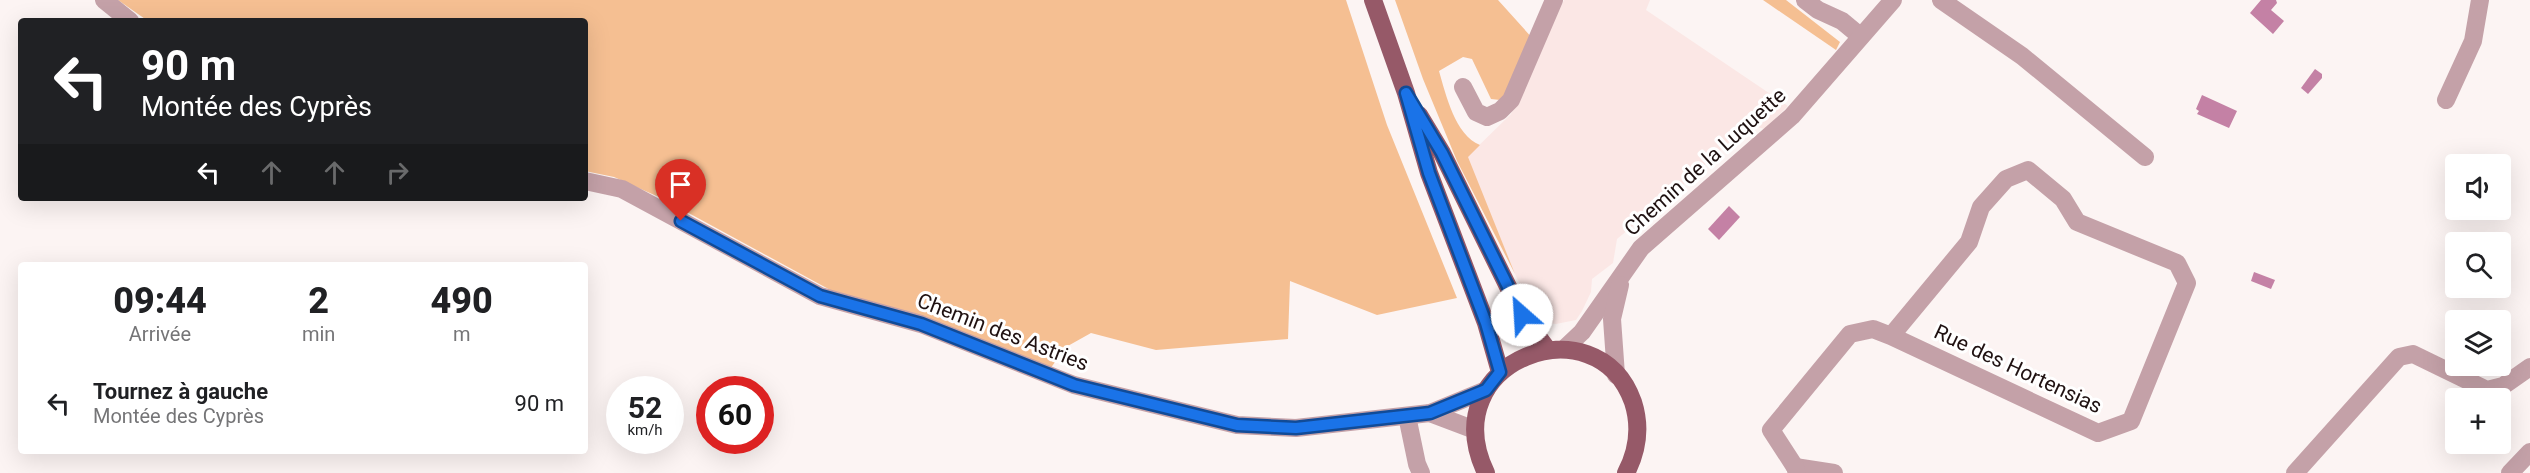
<!DOCTYPE html>
<html lang="fr">
<head>
<meta charset="utf-8">
<style>
	:root { --surface:#fff; --page:#f2f2f2; --text:#202124; --muted:#757577 }
	body { margin:0; font-family:Roboto,sans-serif; background:var(--page); color:var(--text); height:100vh; display:flex; flex-direction:column; font-size:22px; white-space:nowrap }
	* { box-sizing:border-box; margin:0 }
	p { font-size:20px; color:var(--muted) }
	.icon { flex:none; width:33px; height:33px; fill:none; stroke:currentColor; stroke-width:2; stroke-linecap:round; stroke-linejoin:round }
	.map { position:relative; flex:1; overflow:hidden }
	.sheet { position:absolute; left:18px; top:262px; width:570px; height:192px; display:flex; flex-direction:column; background:var(--surface); border-radius:6px; box-shadow:0 6px 24px #0002 }
	.sheet>* { flex:none }
	.banner { position:absolute; left:18px; top:18px; width:570px; height:183px; border-radius:6px; box-shadow:0 6px 24px #0002; background:#202124; color:#fff; overflow:hidden }
	.buttons { position:absolute; left:2445px; top:154px; display:grid; gap:12px }
	.buttons a { display:grid; place-items:center; width:66px; height:66px; border-radius:6px; background:var(--surface); box-shadow:0 6px 24px #0002; font-size:30px }
	.speed { position:absolute; left:606px; top:376px; display:flex; gap:12px; font-size:30px; font-weight:700; text-align:center }
	.speed>* { display:grid; place-content:center; width:78px; height:78px; border-radius:50%; background:var(--surface); box-shadow:0 6px 24px #0002; line-height:1 }
	.speed small { font-size:15px; font-weight:400 }
	.speed .limit { border:9px solid #d22; background:#fff; color:#111 }
	.pin { position:absolute; display:grid; place-items:center; width:51px; height:51px; color:#fff; margin:-62px -26px; border-radius:50% 50% 50% 0; rotate:-45deg; box-shadow:0 0 6px #0007 }
	.pin .icon { rotate:45deg }
	.me { position:absolute; width:66px; margin:-33px; rotate:334deg; stroke-linejoin:round; filter:drop-shadow(0 0 4px #0008) }
	.turn { display:flex; align-items:center; gap:21px; height:126px; padding:0 24px; font-size:27px }
	.turn .icon { width:78px; height:78px; stroke-width:2.5 }
	.turn b { display:block; font-size:42px; line-height:51px }
	.lanes { display:flex; align-items:center; height:57px; padding:0 24px; background:#0003; justify-content:center; gap:30px; direction:ltr }
	.lanes .off { opacity:.35 }
	.eta { display:flex; justify-content:space-evenly; align-items:center; height:102px; text-align:center }
	.eta b { font-size:36px; font-weight:800; line-height:42px }
	ul { padding:0; list-style:none }
	li { display:flex; align-items:center; gap:18px; height:78px; padding:0 24px }
	li div { flex:1 }
	li b { display:block; font-size:22px }
	li em { font-style:normal }
	.map>svg:first-child { display:block }
	.built { fill:#fbe7e5 }
	.green { fill:#f5bf92 }
	.water { fill:#c481a5 }
	.lines { fill:none; stroke-linecap:round; stroke-linejoin:round }
	.minor { stroke:#c4a1a8; stroke-width:18 }
	.tertiary { stroke:#c4a1a8; stroke-width:18 }
	.primary { stroke:#965968; stroke-width:18 }
	.route-casing { stroke:#114b97; stroke-width:15 }
	.route { stroke:#1a73e8; stroke-width:10 }
	.labels { text-anchor:middle; dominant-baseline:central; stroke-width:6; stroke-linejoin:round; paint-order:stroke }
	.street-label { font-size:21px; fill:#1f1111; stroke:#fff }
</style>
</head>
<body>
<div class="map">
<svg width="2530" height="473" viewBox="0 0 2530 473">
	<rect width="100%" height="100%" fill="#fcf4f3"/>
	<!-- built -->
	<path class="built" d="M1564,0H1650L1646,10L1788,106L1765,129L1748,125L1648,217L1646,215L1617,239L1613,263L1592,279L1591,292L1582,311L1576,320L1556,324L1541,322L1535,316L1515,274L1467,157L1511,114Z"/>
	<!-- green -->
	<g class="green">
		<path d="M118,0H1346L1387,125L1457,298L1377,315L1290,281L1288,339L1156,350L1091,333L1066,347L1050,369L834,292L661,198L614,177L585,171V21H148Z"/>
		<path d="M1395,0H1498L1534,40L1511,90L1500,100L1491,99L1472,59L1463,57L1439,71C1446,95 1455,135 1480,145L1468,157L1515,274L1457,161L1423,79Z"/>
		<path d="M1763,0H1786L1840,42L1836,50Z"/>
	</g>
	<!-- water -->
	<g class="water">
		<path d="M2261,0H2276L2277,3L2271,10L2284,21L2273,34L2250,13Z"/>
		<path d="M2315,69L2322,74V78L2308,94L2301,88Z"/>
		<path d="M2202,95L2237,111L2229,128L2197,114L2199,111L2196,109Z"/>
		<path d="M1729,206L1740,217L1719,240L1708,229Z"/>
		<path d="M2254,272L2275,280L2271,289L2251,281Z"/>
	</g>
	<g class="lines">
		<!-- minor -->
		<g class="minor">
			<path d="M104,0L130,21"/>
			<path d="M1805,0L1818,10L1842,21L1860,36"/>
			<path d="M1941,0L2022,56L2145,157"/>
			<path d="M1463,87L1476,112L1487,117L1500,111L1511,100L1554,0"/>
			<path d="M2446,100L2473,41L2480,0"/>
			<path d="M585,181L622,189L820,296L921,324L1074,385L1237,425L1296,428L1430,413L1486,390"/>
			<path d="M1430,413L1475,430"/>
			<path d="M1407,416L1417,464L1421,473"/>
			<path d="M1795,467L1834,473"/>
			<path d="M1797,473L1795,467L1771,430L1850,334L1873,329L1891,336L2098,433L2131,421L2187,283L2177,263L2077,222L2063,199L2028,170L2006,179L1981,207L1969,242L1891,336"/>
			<path d="M2295,473L2399,357L2413,354L2487,390L2503,386L2530,367"/>
			<path d="M2510,473L2530,452"/>
		</g>
		<!-- tertiary -->
		<g class="tertiary">
			<path d="M1564,349L1582,332L1641,248L1792,116L1893,0"/>
			<path d="M1616,375L1612,319L1620,285"/>
		</g>
		<!-- primary -->
		<g class="primary">
			<path d="M1373,0L1406,93L1429,173L1486,323L1500,372"/>
			<path d="M1419,115L1442,153L1522,315L1548,350"/>
			<path d="M1486,473C1432,360 1597,300 1633,402C1641,427 1638,450 1626,473"/>
		</g>
	</g>
	<g class="lines">
		<defs>
			<path id="route" d="M681,221L820,296L921,324L1074,385L1237,425L1296,428L1430,413L1486,390L1500,372L1486,323L1429,173L1406,93L1442,153L1522,315"/>
		</defs>
		<!-- route casing -->
		<use href="#route" class="route-casing"/>
		<!-- route -->
		<use href="#route" class="route"/>
	</g>
	<g class="labels">
		<!-- street labels -->
		<g class="street-label">
			<text transform="translate(1705 162) rotate(-42)">Chemin de la Luquette</text>
			<text transform="translate(1003 332) rotate(21)">Chemin des Astries</text>
			<text transform="translate(2018 369) rotate(25)">Rue des Hortensias</text>
		</g>
	</g>
</svg>
<div class="buttons">
<a><svg class="icon" aria-label="sound" viewBox="0 0 24 24"><path d="M4 9h4l5-4v14l-5-4H4zM17 9q2 3 0 6"/></svg></a>
<a><svg class="icon" aria-label="search" viewBox="0 0 24 24"><circle cx="10" cy="10" r="6"/><path d="M15 15l6 6"/></svg></a>
<a><svg class="icon" aria-label="layers" viewBox="0 0 24 24"><path d="M12 4l9 5-9 5-9-5zM3 14l9 5 9-5"/></svg></a>
<a>+</a>
</div>
<div class="speed"><div>52<small>km/h</small></div><div class="limit">60</div></div>
<div class="pin" style="left:681px;top:221px;background:#d93025"><svg class="icon" aria-label="arrive" viewBox="0 0 24 24"><path d="M6 21V4h12l-3 4 3 4H6"/></svg></div>
<svg class="me" style="left:1522px;top:315px" viewBox="-20 -20 40 40"><circle r="19" fill="#fff"/><path d="M0-13L10 11 0 6-10 11z" fill="#1a73e8"/></svg>
<div class="banner">
<div class="turn"><svg class="icon" aria-label="left" viewBox="0 0 24 24"><path d="M17 20v-9H6M10 6l-5 5 5 5"/></svg><div><b>90 m</b>Montée des Cyprès</div></div>
<div class="lanes"><svg class="icon" aria-label="left" viewBox="0 0 24 24"><path d="M17 20v-9H6M10 6l-5 5 5 5"/></svg><svg class="icon off" aria-label="ahead" viewBox="0 0 24 24"><path d="M12 20V5M6 11l6-6 6 6"/></svg><svg class="icon off" aria-label="ahead" viewBox="0 0 24 24"><path d="M12 20V5M6 11l6-6 6 6"/></svg><svg class="icon off" aria-label="right" viewBox="0 0 24 24"><path d="M7 20v-9h11M14 6l5 5-5 5"/></svg></div>
</div>
<section class="sheet">
<div class="eta">
<div><b>09:44</b><p>Arrivée</p></div>
<div><b>2</b><p>min</p></div>
<div><b>490</b><p>m</p></div>
</div>
<ul>
<li><svg class="icon" aria-label="left" viewBox="0 0 24 24"><path d="M17 20v-9H6M10 6l-5 5 5 5"/></svg><div><b>Tournez à gauche</b><p>Montée des Cyprès</p></div><em>90 m</em></li>
</ul>
</section>
</div>
</body>
</html>
